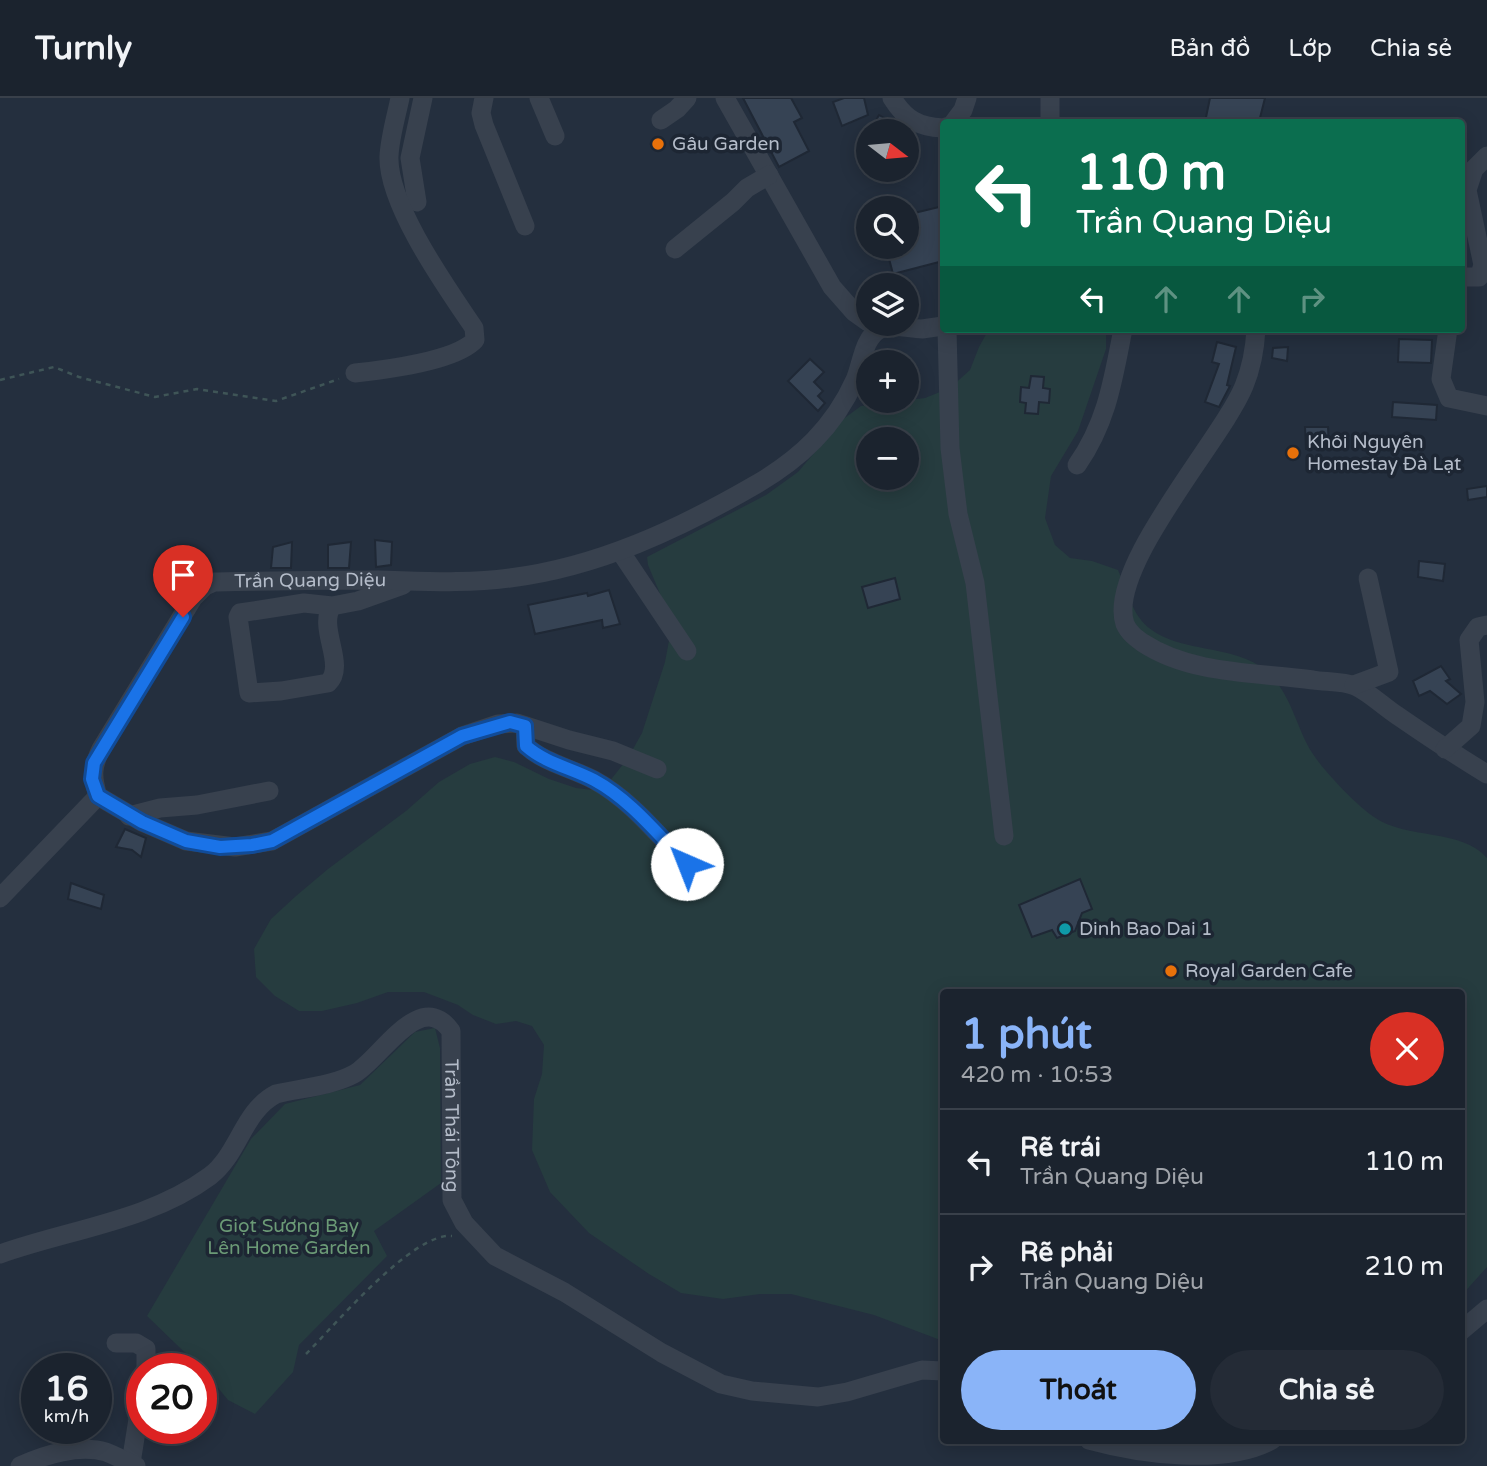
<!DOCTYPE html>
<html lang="vi">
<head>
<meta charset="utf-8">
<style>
	:root { --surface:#1b232e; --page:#242b36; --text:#f1f3f6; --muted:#a0a4aa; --line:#39404a; --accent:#8ab4f8 }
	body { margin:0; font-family:"Varela Round",sans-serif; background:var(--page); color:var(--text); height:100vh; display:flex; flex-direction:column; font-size:26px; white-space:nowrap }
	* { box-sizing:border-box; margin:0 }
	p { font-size:23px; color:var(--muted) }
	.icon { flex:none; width:38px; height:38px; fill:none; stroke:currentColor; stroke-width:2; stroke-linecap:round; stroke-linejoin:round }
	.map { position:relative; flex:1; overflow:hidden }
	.side { position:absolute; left:940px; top:891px; width:525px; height:455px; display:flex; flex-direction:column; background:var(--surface); border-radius:7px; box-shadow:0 4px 18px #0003,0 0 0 2px var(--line) }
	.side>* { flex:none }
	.guide { position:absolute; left:940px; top:21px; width:525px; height:214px; border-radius:7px; box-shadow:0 4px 18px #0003,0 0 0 2px var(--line); background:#0b6e4f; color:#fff; overflow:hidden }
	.needle { width:46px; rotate:106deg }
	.controls { position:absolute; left:856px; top:21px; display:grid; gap:14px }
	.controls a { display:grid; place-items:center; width:63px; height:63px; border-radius:50%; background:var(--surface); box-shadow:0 4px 18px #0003,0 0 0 2px var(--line); font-size:35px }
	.speed { position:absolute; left:21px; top:1255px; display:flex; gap:14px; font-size:35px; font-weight:700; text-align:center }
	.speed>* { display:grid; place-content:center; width:91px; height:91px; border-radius:50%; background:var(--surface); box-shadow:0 4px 18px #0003,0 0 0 2px var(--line); line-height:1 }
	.speed small { font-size:18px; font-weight:400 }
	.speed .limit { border:10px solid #d22; background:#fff; color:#111 }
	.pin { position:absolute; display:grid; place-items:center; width:60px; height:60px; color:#fff; margin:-72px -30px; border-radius:50% 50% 50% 0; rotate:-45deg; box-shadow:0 0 7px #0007 }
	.pin .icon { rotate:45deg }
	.me { position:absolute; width:77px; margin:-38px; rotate:316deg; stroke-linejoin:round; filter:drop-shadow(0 0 5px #0008) }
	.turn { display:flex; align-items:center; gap:24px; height:147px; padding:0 21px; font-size:32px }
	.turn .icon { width:91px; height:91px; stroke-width:2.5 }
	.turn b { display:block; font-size:49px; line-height:60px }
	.lanes { display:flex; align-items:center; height:66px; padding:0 21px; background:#0003; justify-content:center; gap:35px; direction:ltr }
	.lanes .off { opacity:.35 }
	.round { display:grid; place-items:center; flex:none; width:74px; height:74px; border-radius:37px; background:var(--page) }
	.overview { display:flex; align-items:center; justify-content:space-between; height:119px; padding:0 21px }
	h1 { font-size:42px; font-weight:700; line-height:52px; color:var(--accent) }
	.cta { display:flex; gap:14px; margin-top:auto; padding:14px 21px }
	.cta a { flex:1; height:80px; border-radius:42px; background:var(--accent); color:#111; font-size:28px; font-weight:700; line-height:80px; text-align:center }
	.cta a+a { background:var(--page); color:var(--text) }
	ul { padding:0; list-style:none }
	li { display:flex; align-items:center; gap:21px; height:105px; padding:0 21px; border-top:2px solid var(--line) }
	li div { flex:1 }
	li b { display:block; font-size:26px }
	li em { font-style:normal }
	header { display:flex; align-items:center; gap:42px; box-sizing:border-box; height:98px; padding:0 35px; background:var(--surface); border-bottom:2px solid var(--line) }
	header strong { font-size:33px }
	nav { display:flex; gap:38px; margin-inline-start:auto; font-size:24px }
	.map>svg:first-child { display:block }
	.green { fill:#263c3f; fill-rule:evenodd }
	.building { fill:#364354; stroke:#1f2835; stroke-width:2 }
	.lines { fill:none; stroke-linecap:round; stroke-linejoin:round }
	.path { stroke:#3f5557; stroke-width:2.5; stroke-dasharray:5 5; stroke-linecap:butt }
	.minor { stroke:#38414e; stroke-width:19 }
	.route-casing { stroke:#114b97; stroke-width:18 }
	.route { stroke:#1a73e8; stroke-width:12 }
	.food-dot { fill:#e8710a; stroke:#1d2633; stroke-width:2.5 }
	.culture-dot { fill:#0f9aa8; stroke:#1d2633; stroke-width:2.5 }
	.labels { text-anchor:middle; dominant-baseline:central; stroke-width:7; stroke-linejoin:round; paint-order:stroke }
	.poi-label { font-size:19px; fill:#b4bcc9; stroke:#1d2633; text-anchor:start }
	.street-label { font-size:19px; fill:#b4bcc9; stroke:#1d2633 }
	.park-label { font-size:19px; fill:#6b9a76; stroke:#1d2633 }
</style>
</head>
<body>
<header>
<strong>Turnly</strong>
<nav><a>Bản đồ</a><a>Lớp</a><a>Chia sẻ</a></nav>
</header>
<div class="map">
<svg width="1487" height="1368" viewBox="0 0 1487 1368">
	<rect width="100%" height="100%" fill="#242f3e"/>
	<!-- green -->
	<g class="green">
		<path d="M989,231H1106V251L1078,333L1051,378L1045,420L1055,447L1070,460L1092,463L1118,472C1124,485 1128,499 1134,511C1157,558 1225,543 1261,569C1288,589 1293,618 1307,646C1317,667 1355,706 1374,719C1407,742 1461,730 1487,760V1169L1461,1198V894H943V1243L874,1217L791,1196H760L723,1201L681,1195L649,1176L589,1135L550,1094L532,1052L534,1001L542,976L544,947L532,928L516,923L496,926L473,917L458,907L424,894H388L357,905L322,913H299L275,898L256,879L254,851L271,821L296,798L328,771L406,713L439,684L470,666L495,659L514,664L549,681L576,690L593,692L609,684L628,660L642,635L665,564L671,532L661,498L648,467L647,459L766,397L798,374L842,322L861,308L925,300L950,290L970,272L979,249ZM868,341H906V380H868Z"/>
		<path d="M435,930L440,950L441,1085L374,1133L387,1158L299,1247L293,1274L255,1316L228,1302L205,1274L147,1218L251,1041L285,1006L360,987L415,934Z"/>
	</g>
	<!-- building -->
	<g class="building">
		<path d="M743,0H791L802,20L794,24L809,53L779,69Z"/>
		<path d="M844,0H864L868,17L842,28L833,4Z"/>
		<path d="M1210,0H1265L1259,24H1205Z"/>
		<path d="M879,17L902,30L907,33H870Z"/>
		<path d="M943,108V163L893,176L886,149H906V117Z"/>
		<path d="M1399,241L1432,242L1431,265L1398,264Z"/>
		<path d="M1217,244L1236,249L1227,287L1230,288L1219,309L1205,304L1219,266L1212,264Z"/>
		<path d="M1288,249L1287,263L1272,260L1273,250Z"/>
		<path d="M810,261L824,274L814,284L823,293L818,298L825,305L818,313L788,283Z"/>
		<path d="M1031,278L1044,279L1043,290L1050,291L1049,305L1039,304L1038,316L1025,315L1026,305L1020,304L1021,289L1029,290Z"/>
		<path d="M1393,304L1437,307L1436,322L1392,319Z"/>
		<path d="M1305,329H1328L1329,350L1306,351Z"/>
		<path d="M1487,388V399L1468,402L1467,391Z"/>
		<path d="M375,442L392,444L391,467L376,469Z"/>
		<path d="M292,444L291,470H271L273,449Z"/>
		<path d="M351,444L349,470H328V447Z"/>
		<path d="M1419,463L1445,466L1443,483L1418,479Z"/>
		<path d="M895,480L900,501L868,510L862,489Z"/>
		<path d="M609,492L620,526L603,530L602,522L535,536L528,507L587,495L588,498Z"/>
		<path d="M1441,568L1450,581L1446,583L1461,596L1447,606L1430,593L1419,598L1413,583Z"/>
		<path d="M125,731L146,740L141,759L132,752L116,749Z"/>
		<path d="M1080,781L1092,811L1082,815L1075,833L1057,840L1052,832L1032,839L1019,807Z"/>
		<path d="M71,785L104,797L101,811L68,801Z"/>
	</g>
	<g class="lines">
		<!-- path -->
		<g class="path">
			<path d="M0,282L54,269L79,279L155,299L197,291L276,303L339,281"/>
			<path d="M306,1256C335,1227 413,1134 452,1138"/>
		</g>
		<!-- minor -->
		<g class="minor">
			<path d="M484,0L481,15L484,27L525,128"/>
			<path d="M539,0L555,38"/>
			<path d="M725,0L832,189L854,214L868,224"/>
			<path d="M892,0C905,21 918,29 943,30"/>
			<path d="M1050,0V24"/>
			<path d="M661,22L677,11L687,0"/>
			<path d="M954,24L963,12L967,0"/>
			<path d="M417,104L410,60L423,0"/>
			<path d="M675,151L733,104L747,90L769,77"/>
			<path d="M1461,179H1479L1483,167L1467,92L1474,71L1487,58"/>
			<path d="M947,231L950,350L958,416L975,485L1004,738"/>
			<path d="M1256,231C1255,250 1251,271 1244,288C1222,342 1106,470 1125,526C1129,535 1136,540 1143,545C1192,577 1257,574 1313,582C1325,584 1343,583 1355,588C1370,595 1384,609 1398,618C1427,638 1457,658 1487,676"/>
			<path d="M1448,231L1441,281L1449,300L1487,308"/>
			<path d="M355,275C384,272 456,263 475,242L474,230C447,190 387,106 389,58C390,39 396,19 400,0"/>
			<path d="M1077,367C1107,324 1113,282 1123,231"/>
			<path d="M620,453L687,553"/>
			<path d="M332,508L304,505L240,515L238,519L249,595L281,593L328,585C347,567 317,530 332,508L358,503L403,487"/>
			<path d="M1354,587L1389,574L1368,480"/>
			<path d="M525,628L526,648C545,665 571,670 594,682C631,702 658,737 687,767"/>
			<path d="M1445,651L1471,628L1475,604L1469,542L1478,529L1487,527"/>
			<path id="s1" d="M657,671L613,653L569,642L517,625L498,626L462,638L272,743L235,749L186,743L142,724L98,698C92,679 92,669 101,651L193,500L205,488L214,484C269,483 323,482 378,482C422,483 466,486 510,480C598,469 679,431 755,387C800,361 834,329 855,282C862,266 863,240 880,231C893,225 909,231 922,231C929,230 936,229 943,228"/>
			<path d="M129,718L160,710L197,707L269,693"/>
			<path d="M0,800L98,698"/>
			<path id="s2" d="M0,1156C70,1131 149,1123 210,1078C239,1056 243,1013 276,996C301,990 332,988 354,976C380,962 420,889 451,933L452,1102L464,1125L495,1158L564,1194L662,1255L721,1286L752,1293L818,1299L847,1294L922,1272L943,1273"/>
			<path d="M1461,1233L1487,1211"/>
			<path d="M116,1245H136L146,1251V1270"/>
			<path d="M1089,1342C1140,1356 1225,1368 1272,1342"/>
			<path d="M131,1365L142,1296"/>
			<path d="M20,1368C44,1357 79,1346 106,1354C116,1358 126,1363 136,1368"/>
		</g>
	</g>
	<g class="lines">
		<defs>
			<path id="route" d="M183,519L94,665L92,681L98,698L142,724L186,743L220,749L252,747L272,743L462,638L510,624L525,628L526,648C545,665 571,670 594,682C631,702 658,737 687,766"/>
		</defs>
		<!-- route casing -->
		<use href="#route" class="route-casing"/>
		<!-- route -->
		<use href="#route" class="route"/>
	</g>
	<!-- markers -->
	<g class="food-dot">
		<circle cx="658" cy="46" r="7"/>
		<circle cx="1293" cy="355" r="7"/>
		<circle cx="1171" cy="873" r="7"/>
	</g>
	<circle class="culture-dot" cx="1065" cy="831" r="7"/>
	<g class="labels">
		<!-- poi labels -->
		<g class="poi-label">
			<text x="672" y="46">Gâu Garden</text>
			<text x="1307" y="344">Khôi Nguyên<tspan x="1307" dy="22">Homestay Đà Lạt</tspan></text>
			<text x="1079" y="831">Dinh Bao Dai 1</text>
			<text x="1185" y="873">Royal Garden Cafe</text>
		</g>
		<!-- street labels -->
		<g class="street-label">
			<text stroke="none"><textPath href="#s1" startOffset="956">Trần Quang Diệu</textPath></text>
			<text stroke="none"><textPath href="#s2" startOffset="630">Trần Thái Tông</textPath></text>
		</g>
		<!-- park labels -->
		<g class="park-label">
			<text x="289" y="1128">Giọt Sương Bay<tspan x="289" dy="22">Lên Home Garden</tspan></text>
		</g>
	</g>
</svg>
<div class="controls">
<a><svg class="needle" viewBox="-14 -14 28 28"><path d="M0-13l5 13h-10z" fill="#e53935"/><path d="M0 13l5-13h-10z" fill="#a0a4aa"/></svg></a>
<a><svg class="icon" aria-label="search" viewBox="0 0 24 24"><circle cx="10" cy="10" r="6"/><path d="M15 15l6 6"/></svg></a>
<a><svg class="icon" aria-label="layers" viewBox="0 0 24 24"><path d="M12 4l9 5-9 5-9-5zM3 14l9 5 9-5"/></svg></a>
<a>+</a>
<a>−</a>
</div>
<div class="speed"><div>16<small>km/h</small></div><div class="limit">20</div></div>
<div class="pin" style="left:183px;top:519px;background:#d93025"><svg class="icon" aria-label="arrive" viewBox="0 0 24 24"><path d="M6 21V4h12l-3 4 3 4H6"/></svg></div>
<svg class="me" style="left:687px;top:766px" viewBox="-20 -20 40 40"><circle r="19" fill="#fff"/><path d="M0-13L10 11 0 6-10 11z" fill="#1a73e8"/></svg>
<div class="guide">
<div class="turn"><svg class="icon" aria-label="left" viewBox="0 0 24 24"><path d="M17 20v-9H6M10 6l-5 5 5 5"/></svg><div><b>110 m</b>Trần Quang Diệu</div></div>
<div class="lanes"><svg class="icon" aria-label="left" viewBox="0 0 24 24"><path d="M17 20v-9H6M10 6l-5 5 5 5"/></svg><svg class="icon off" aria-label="ahead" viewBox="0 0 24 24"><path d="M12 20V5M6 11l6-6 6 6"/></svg><svg class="icon off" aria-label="ahead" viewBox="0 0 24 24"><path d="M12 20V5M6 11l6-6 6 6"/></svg><svg class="icon off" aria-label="right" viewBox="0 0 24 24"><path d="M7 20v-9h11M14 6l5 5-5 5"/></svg></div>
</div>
<section class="side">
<div class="overview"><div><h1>1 phút</h1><p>420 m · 10:53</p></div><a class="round" style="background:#d93025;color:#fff"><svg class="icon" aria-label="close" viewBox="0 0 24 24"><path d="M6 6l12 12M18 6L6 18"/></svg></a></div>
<ul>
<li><svg class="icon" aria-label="left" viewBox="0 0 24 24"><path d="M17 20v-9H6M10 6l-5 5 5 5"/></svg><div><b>Rẽ trái</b><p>Trần Quang Diệu</p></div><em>110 m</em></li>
<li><svg class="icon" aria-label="right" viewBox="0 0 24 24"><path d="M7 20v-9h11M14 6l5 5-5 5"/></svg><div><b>Rẽ phải</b><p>Trần Quang Diệu</p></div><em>210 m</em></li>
</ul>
<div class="cta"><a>Thoát</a><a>Chia sẻ</a></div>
</section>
</div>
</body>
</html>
